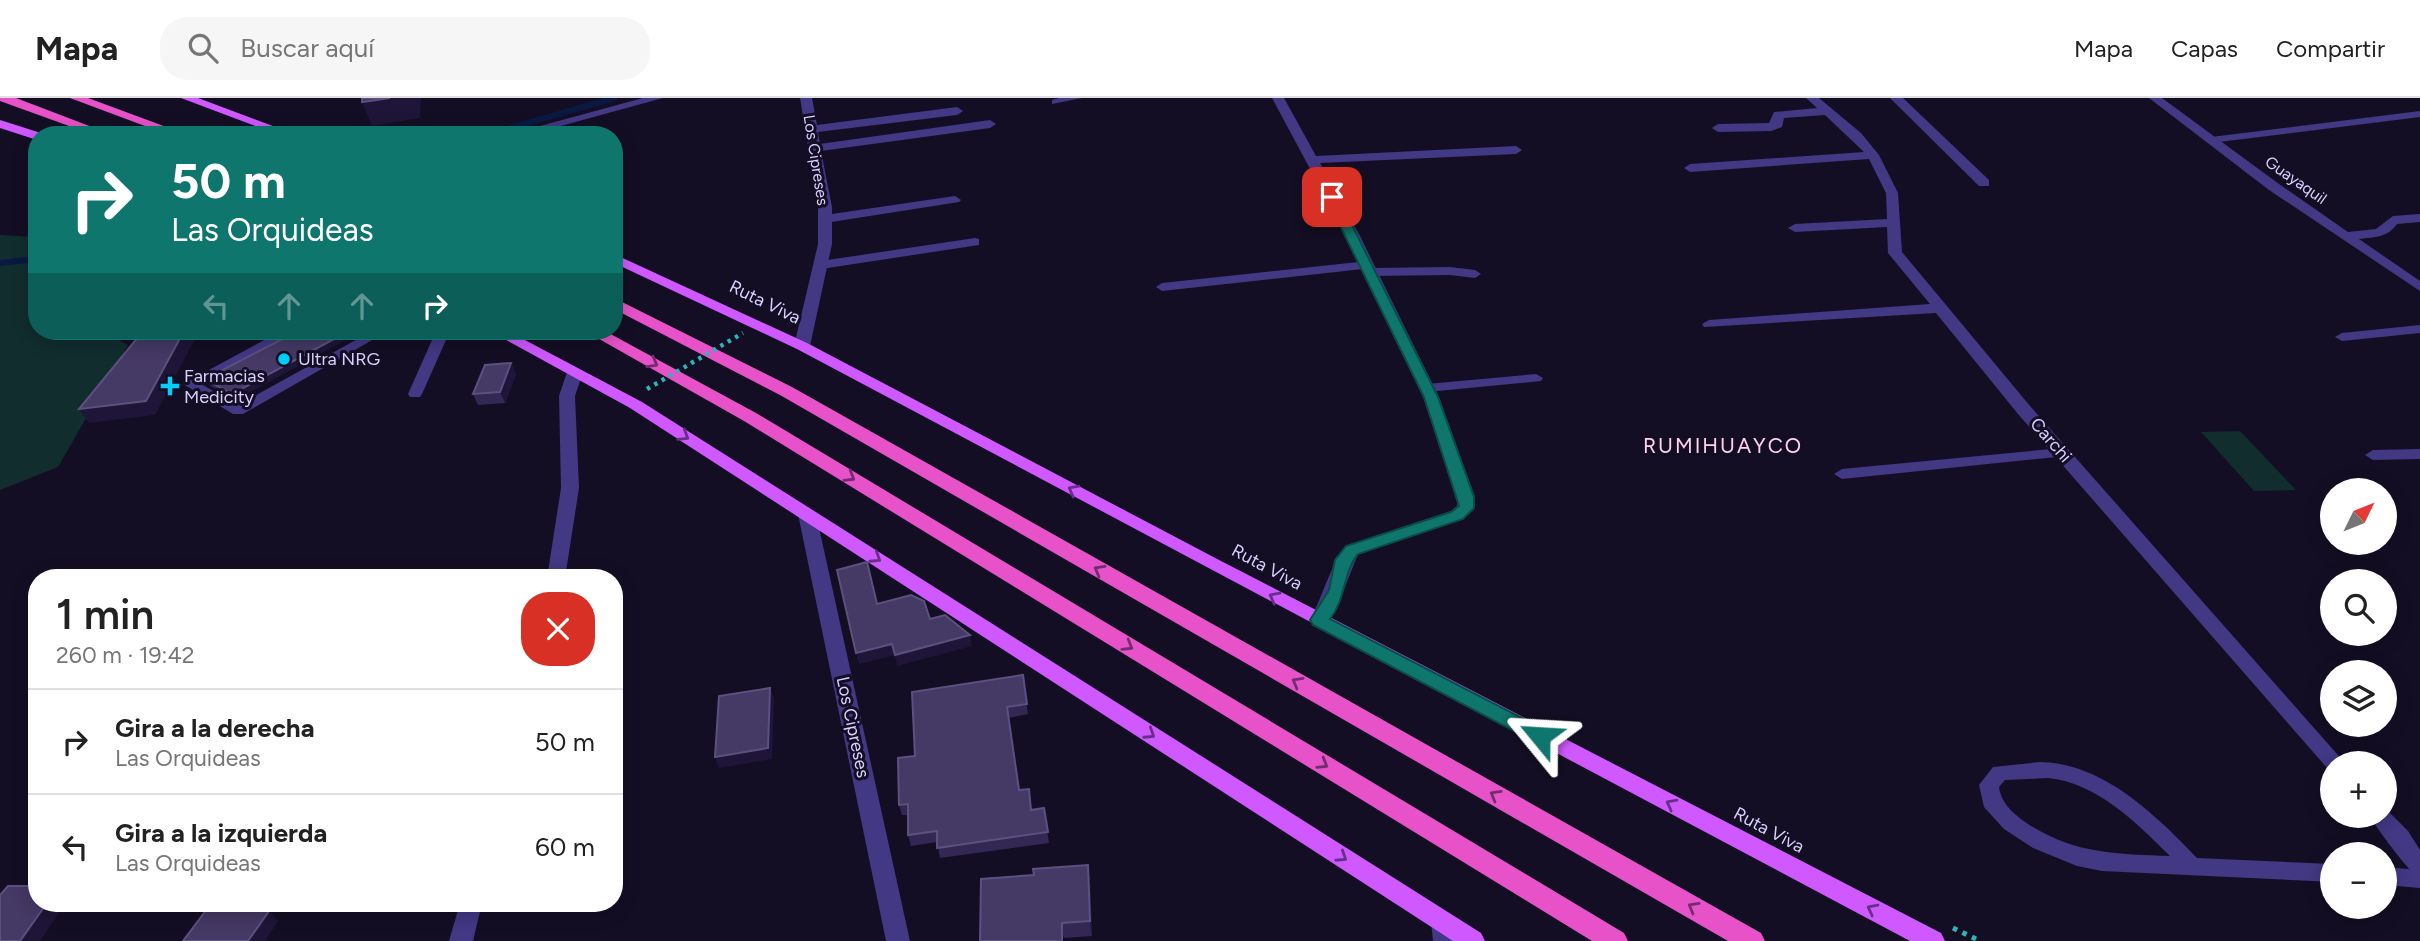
<!DOCTYPE html>
<html lang="es">
<head>
<meta charset="utf-8">
<style>
	:root { --surface:#fff; --page:#f6f6f6; --text:#222; --muted:#767676; --line:#e0e0e0 }
	body { margin:0; font-family:Figtree,sans-serif; background:var(--page); color:var(--text); height:100vh; display:flex; flex-direction:column; font-size:26px; white-space:nowrap }
	* { box-sizing:border-box; margin:0 }
	p { font-size:23px; color:var(--muted) }
	.icon { flex:none; width:38px; height:38px; fill:none; stroke:currentColor; stroke-width:2; stroke-linecap:round; stroke-linejoin:round }
	.map { position:relative; flex:1; overflow:hidden }
	.details { position:absolute; left:28px; top:471px; width:595px; height:343px; display:flex; flex-direction:column; background:var(--surface); border-radius:28px; box-shadow:0 4px 18px #0003 }
	.details>* { flex:none }
	.banner { position:absolute; left:28px; top:28px; width:595px; height:214px; border-radius:28px; box-shadow:0 4px 18px #0003; background:#0f766e; color:#fff; overflow:hidden }
	.needle { width:46px; rotate:47deg }
	.buttons { position:absolute; left:2320px; top:380px; display:grid; gap:14px }
	.buttons a { display:grid; place-items:center; width:77px; height:77px; border-radius:50%; background:var(--surface); box-shadow:0 4px 18px #0003; font-size:35px }
	.pin { position:absolute; display:grid; place-items:center; width:60px; height:60px; color:#fff; margin:-30px; border-radius:14px; box-shadow:0 4px 10px #0006 }
	.me { position:absolute; width:77px; margin:-38px; rotate:297deg; stroke-linejoin:round; filter:drop-shadow(0 0 5px #0008) }
	.turn { display:flex; align-items:center; gap:24px; height:147px; padding:0 28px; font-size:32px }
	.turn .icon { width:91px; height:91px; stroke-width:2.5 }
	.turn b { display:block; font-size:49px; line-height:60px }
	.lanes { display:flex; align-items:center; height:66px; padding:0 28px; background:#0003; justify-content:center; gap:35px; direction:ltr }
	.lanes .off { opacity:.35 }
	.round { display:grid; place-items:center; flex:none; width:74px; height:74px; border-radius:28px; background:var(--page) }
	.head { display:flex; align-items:center; justify-content:space-between; height:119px; padding:0 28px }
	h1 { font-size:42px; font-weight:600; line-height:52px }
	ul { padding:0; list-style:none }
	li { display:flex; align-items:center; gap:21px; height:105px; padding:0 28px; border-top:2px solid var(--line) }
	li div { flex:1 }
	li b { display:block; font-size:26px }
	li em { font-style:normal }
	header { display:flex; align-items:center; gap:42px; box-sizing:border-box; height:98px; padding:0 35px; background:var(--surface); border-bottom:2px solid var(--line) }
	header strong { font-size:33px }
	nav { display:flex; gap:38px; margin-inline-start:auto; font-size:24px }
	.search { width:490px; height:63px; background:var(--page); display:flex; align-items:center; gap:18px; box-sizing:border-box; padding:0 24px; border-radius:28px; color:var(--muted); font-size:26px }
	.map>svg:first-child { display:block }
	.green { fill:#112d2e }
	.lines { fill:none; stroke-linecap:round; stroke-linejoin:round }
	.stream { stroke:#091942; stroke-width:6 }
	.path-far1 { stroke:#2db4b7; stroke-width:4.5; stroke-dasharray:3.5 5; stroke-linecap:butt }
	.path { stroke:#2db4b7; stroke-width:5; stroke-dasharray:4.5 6; stroke-linecap:butt }
	.service { fill:#423884; fill-rule:evenodd }
	.minor { fill:#423884; fill-rule:evenodd }
	.primary { fill:#cf58ff; fill-rule:evenodd }
	.trunk { fill:#e752c9; fill-rule:evenodd }
	.path-bridge { stroke:#2db4b7; stroke-width:4.5; stroke-dasharray:3.5 5; stroke-linecap:butt }
	.wall { fill:#332753 }
	.shaded-wall { fill:#1f1538 }
	.building { fill:#453965; stroke:#5c517e; stroke-width:2 }
	.oneway { stroke:#732d6e }
	.oneway2 { stroke:#682f87 }
	.route { fill:#0f766e; stroke:#0a4d48; stroke-width:2 }
	.poi-dot { fill:#00cefc; stroke:#140e24; stroke-width:2.5 }
	.labels { text-anchor:middle; dominant-baseline:central; stroke-width:6; stroke-linejoin:round; paint-order:stroke }
	.far-street-label { font-size:16px; fill:#dad1ff; stroke:#140e24 }
	.street-label { font-size:18px; fill:#dad1ff; stroke:#140e24 }
	.poi-label { font-size:18px; fill:#dad1ff; stroke:#140e24; text-anchor:start }
	.quarter-label { font-size:21px; letter-spacing:2px; fill:#ffd3eb; stroke:#140e24 }
</style>
</head>
<body>
<header>
<strong>Mapa</strong>
<div class="search"><svg class="icon" aria-label="search" viewBox="0 0 24 24"><circle cx="10" cy="10" r="6"/><path d="M15 15l6 6"/></svg>Buscar aquí</div>
<nav><a>Mapa</a><a>Capas</a><a>Compartir</a></nav>
</header>
<div class="map">
<svg width="2420" height="843" viewBox="0 0 2420 843">
	<rect width="100%" height="100%" fill="#140e24"/>
	<!-- green -->
	<g class="green">
		<path d="M0,137L37,139V233H103L128,247L58,369L0,392Z"/>
		<path d="M2240,333L2296,392L2254,393L2201,334Z"/>
	</g>
	<g class="lines">
		<!-- stream -->
		<g class="stream">
			<path d="M486,37L614,0"/>
			<path d="M0,165L37,161"/>
		</g>
		<!-- path-far1 -->
		<path class="path-far1" d="M468,233L477,237"/>
		<!-- path -->
		<path class="path" d="M1953,830L1980,843"/>
		<!-- service -->
		<g class="service">
			<path d="M2420,13V19L2211,45L2206,42L2211,39Z"/>
			<path d="M955,98L961,102L959,104L825,125L819,121L825,117Z"/>
			<path d="M975,140L979,141V147L821,171L815,167L821,163Z"/>
			<path d="M1368,163L1372,164V170L1162,193L1156,189L1162,185Z"/>
			<path d="M1450,169L1475,172L1481,176L1475,180L1450,177L1371,178L1365,174L1371,170Z"/>
			<path d="M281,233H298L201,286L238,307L372,233H388L243,316H233L183,286Z"/>
			<path d="M436,233H450L422,296L420,299H410L408,296Z"/>
			<path d="M1536,276L1543,280L1541,283L1427,294L1420,290L1427,286Z"/>
			<path d="M2062,350L2067,352L2069,355L2067,358L1842,381L1834,376L1842,371Z"/>
			<path d="M2040,664C2103,665 2156,717 2197,760L2333,766V784L2102,773L2077,768L2033,750L2004,731L1984,709L1979,687L1993,669ZM2048,680C2096,684 2138,726 2170,758C2116,756 2075,756 2028,726C2015,717 2001,706 1999,689L2005,682Z"/>
			<path d="M2385,769L2420,772V790L2385,787Z"/>
		</g>
		<!-- minor -->
		<g class="minor">
			<path d="M643,0H663L528,37H507Z"/>
			<path d="M800,0H812L817,27L957,9L963,13L957,17L818,34L820,46L990,22L996,26L990,30L821,53L832,109V146L810,248L802,253L794,248L818,146V109Z"/>
			<path d="M1059,0H1082L1052,6V2Z"/>
			<path d="M1272,0H1284L1316,58L1516,48L1522,52L1516,56L1320,65L1359,136L1439,299L1475,399V410L1463,421L1358,456L1339,504L1326,527H1312L1310,522C1323,498 1329,470 1346,448L1451,413L1457,408V399L1423,299L1345,136Z"/>
			<path d="M1806,0H1819L1861,35L1879,57L1898,95L1902,154L2030,308L2345,665H2333V673L2328,671L2018,316L1936,215L1704,229L1702,226L1709,222L1930,206L1888,155L1887,129L1795,134L1788,130L1795,126L1887,121L1886,95L1869,61L1690,74L1684,70L1690,66L1864,54L1825,17L1784,20L1782,29L1771,33L1718,34L1712,30L1718,26L1769,25L1774,14L1817,10Z"/>
			<path d="M1890,0H1903L1989,82V88H1979Z"/>
			<path d="M2149,0H2162L2279,86L2348,134L2376,131L2393,118L2420,116V124L2397,126C2387,140 2375,139 2359,141L2420,183V193L2269,92Z"/>
			<path d="M2420,227V235L2342,243L2335,239L2342,235Z"/>
			<path d="M575,269L583,274L575,298L579,390L565,480H547L561,390L559,298L567,274Z"/>
			<path d="M2420,351V361L2373,362L2365,357L2373,352Z"/>
			<path d="M807,410L816,416L910,843H886L798,416Z"/>
			<path d="M2385,710L2408,733L2420,752V781C2412,778 2374,727 2370,718H2385Z"/>
			<path d="M460,805H482L473,843H449Z"/>
			<path d="M1443,814L1451,817L1457,843H1433L1431,824L1435,817Z"/>
		</g>
		<!-- primary -->
		<g class="primary">
			<path d="M181,0H198L297,37H279Z"/>
			<path d="M0,22L41,35L42,37H37V42L0,30Z"/>
			<path d="M614,156L807,245L1221,463L1941,835L1945,843H1910L797,251L614,165Z"/>
			<path d="M490,233H508L642,304L1481,835L1485,843H1453L630,310Z"/>
		</g>
		<!-- trunk -->
		<g class="trunk">
			<path d="M0,0H16L113,37H94L0,3Z"/>
			<path d="M70,0H88L188,37H169Z"/>
			<path d="M614,200L792,289L1761,835L1765,843H1728L780,297L614,211Z"/>
			<path d="M585,233H605L756,315L1624,835L1628,843H1592L744,323Z"/>
		</g>
		<!-- path-bridge -->
		<path class="path-bridge" d="M647,291L743,235"/>
	</g>
	<!-- wall -->
	<g class="wall">
		<path d="M298,233H357L358,235L235,302L209,287L205,281Z"/>
		<path d="M511,265L516,276L505,305L478,307L473,296Z"/>
		<path d="M1023,577L1028,616L1008,620L1019,692L1032,712L1044,710L1049,745L940,760L937,744L911,748L908,737V717H902L899,707L915,658Z"/>
		<path d="M1088,767L1090,782L1092,838L1064,840L1034,777Z"/>
	</g>
	<!-- shaded-wall -->
	<g class="shaded-wall">
		<path d="M390,0H421L420,20L372,28L362,4Z"/>
		<path d="M184,233H199L155,317L89,325L79,311Z"/>
		<path d="M349,233H357L358,235L235,302L232,296Z"/>
		<path d="M511,265L516,276L505,305L500,294Z"/>
		<path d="M970,537L972,548L897,568L895,557Z"/>
		<path d="M892,546L895,557L859,566L856,555Z"/>
		<path d="M770,590L774,601L772,661L719,670L715,659Z"/>
		<path d="M1088,767L1090,782L1092,838L1090,823Z"/>
		<path d="M47,805H66L40,843H20Z"/>
		<path d="M269,813L278,823L265,843H248Z"/>
	</g>
	<!-- building -->
	<g class="building">
		<path d="M362,0H390L362,4Z"/>
		<path d="M143,233H184L146,303L79,311Z"/>
		<path d="M298,233H349L232,296L205,281Z"/>
		<path d="M511,265L500,294L473,296L485,267Z"/>
		<path d="M867,464L877,506L911,497L924,503L930,521L945,517L970,537L895,557L892,546L856,555L837,472Z"/>
		<path d="M1023,577L1027,606L1007,609L1019,692L1029,691L1031,712L1044,710L1048,734L937,750V733L908,737V706L899,707L898,660L915,658L912,594Z"/>
		<path d="M770,590L768,650L715,659L719,598Z"/>
		<path d="M1088,767L1090,823L1062,825V843H980L981,781L1034,777L1033,771Z"/>
		<path d="M8,788H37V805H47L20,843H0V797Z"/>
		<path d="M210,807L269,813L248,843H183Z"/>
	</g>
	<!-- one-way arrows -->
	<defs><path id="oneway-chevron" d="M-2-3.5L2.5 0L-2 3.5" fill="none" stroke-width="1.6" stroke-linecap="round" stroke-linejoin="round" transform="scale(1.75)"/></defs>
	<g class="oneway">
		<use href="#oneway-chevron" transform="translate(653 265) rotate(29)"/>
		<use href="#oneway-chevron" transform="translate(850 379) rotate(31)"/>
		<use href="#oneway-chevron" transform="translate(1099 472) rotate(-150)"/>
		<use href="#oneway-chevron" transform="translate(1128 548) rotate(31)"/>
		<use href="#oneway-chevron" transform="translate(1297 584) rotate(-150)"/>
		<use href="#oneway-chevron" transform="translate(1323 666) rotate(31)"/>
		<use href="#oneway-chevron" transform="translate(1495 697) rotate(-150)"/>
		<use href="#oneway-chevron" transform="translate(1693 809) rotate(-150)"/>
	</g>
	<g class="oneway2">
		<use href="#oneway-chevron" transform="translate(684 338) rotate(32)"/>
		<use href="#oneway-chevron" transform="translate(1073 392) rotate(-152)"/>
		<use href="#oneway-chevron" transform="translate(876 460) rotate(33)"/>
		<use href="#oneway-chevron" transform="translate(1274 499) rotate(-152)"/>
		<use href="#oneway-chevron" transform="translate(1150 636) rotate(33)"/>
		<use href="#oneway-chevron" transform="translate(1671 706) rotate(-152)"/>
		<use href="#oneway-chevron" transform="translate(1342 759) rotate(33)"/>
		<use href="#oneway-chevron" transform="translate(1872 811) rotate(-152)"/>
	</g>
	<!-- route -->
	<path class="route" d="M1328,97L1338,99L1438,299L1474,399V410L1463,421L1358,456C1343,474 1346,501 1330,521L1547,633L1549,638L1547,643H1533L1313,527L1310,522L1329,492L1335,462L1346,448L1451,414L1459,408L1424,299L1326,99Z"/>
	<!-- markers -->
	<g class="poi-dot">
		<circle cx="284" cy="261" r="7"/>
		<path d="M166.5 277.5h7v7h7v7h-7v7h-7v-7h-7v-7h7z"/>
	</g>
	<g class="labels">
		<!-- far-street labels -->
		<g class="far-street-label">
			<text transform="translate(816 62) rotate(81)">Los Cipreses</text>
			<text transform="translate(2296 82) rotate(35)">Guayaquil</text>
		</g>
		<!-- street labels -->
		<g class="street-label">
			<text transform="translate(765 204) rotate(26)">Ruta Viva</text>
			<text transform="translate(2051 342) rotate(49)">Carchi</text>
			<text transform="translate(1267 469) rotate(28)">Ruta Viva</text>
			<text transform="translate(853 629) rotate(78)">Los Cipreses</text>
			<text transform="translate(1769 732) rotate(28)">Ruta Viva</text>
		</g>
		<!-- poi labels -->
		<g class="poi-label">
			<text x="298" y="261">Ultra NRG</text>
			<text x="184" y="278">Farmacias<tspan x="184" dy="21">Medicity</tspan></text>
		</g>
		<!-- quarter labels -->
		<g class="quarter-label">
			<text x="1723" y="347">RUMIHUAYCO</text>
		</g>
	</g>
</svg>
<div class="buttons">
<a><svg class="needle" viewBox="-14 -14 28 28"><path d="M0-13l5 13h-10z" fill="#e53935"/><path d="M0 13l5-13h-10z" fill="#767676"/></svg></a>
<a><svg class="icon" aria-label="search" viewBox="0 0 24 24"><circle cx="10" cy="10" r="6"/><path d="M15 15l6 6"/></svg></a>
<a><svg class="icon" aria-label="layers" viewBox="0 0 24 24"><path d="M12 4l9 5-9 5-9-5zM3 14l9 5 9-5"/></svg></a>
<a>+</a>
<a>−</a>
</div>
<div class="pin" style="left:1332px;top:99px;background:#d93025"><svg class="icon" aria-label="arrive" viewBox="0 0 24 24"><path d="M6 21V4h12l-3 4 3 4H6"/></svg></div>
<svg class="me" style="left:1540px;top:638px" viewBox="-20 -20 40 40"><path d="M0-17L14 15 0 8-14 15z" fill="#0f766e" stroke="#fff" stroke-width="4"/></svg>
<div class="banner">
<div class="turn"><svg class="icon" aria-label="right" viewBox="0 0 24 24"><path d="M7 20v-9h11M14 6l5 5-5 5"/></svg><div><b>50 m</b>Las Orquideas</div></div>
<div class="lanes"><svg class="icon off" aria-label="left" viewBox="0 0 24 24"><path d="M17 20v-9H6M10 6l-5 5 5 5"/></svg><svg class="icon off" aria-label="ahead" viewBox="0 0 24 24"><path d="M12 20V5M6 11l6-6 6 6"/></svg><svg class="icon off" aria-label="ahead" viewBox="0 0 24 24"><path d="M12 20V5M6 11l6-6 6 6"/></svg><svg class="icon" aria-label="right" viewBox="0 0 24 24"><path d="M7 20v-9h11M14 6l5 5-5 5"/></svg></div>
</div>
<section class="details">
<div class="head"><div><h1>1 min</h1><p>260 m · 19:42</p></div><a class="round" style="background:#d93025;color:#fff"><svg class="icon" aria-label="close" viewBox="0 0 24 24"><path d="M6 6l12 12M18 6L6 18"/></svg></a></div>
<ul>
<li><svg class="icon" aria-label="right" viewBox="0 0 24 24"><path d="M7 20v-9h11M14 6l5 5-5 5"/></svg><div><b>Gira a la derecha</b><p>Las Orquideas</p></div><em>50 m</em></li>
<li><svg class="icon" aria-label="left" viewBox="0 0 24 24"><path d="M17 20v-9H6M10 6l-5 5 5 5"/></svg><div><b>Gira a la izquierda</b><p>Las Orquideas</p></div><em>60 m</em></li>
</ul>
</section>
</div>
</body>
</html>
